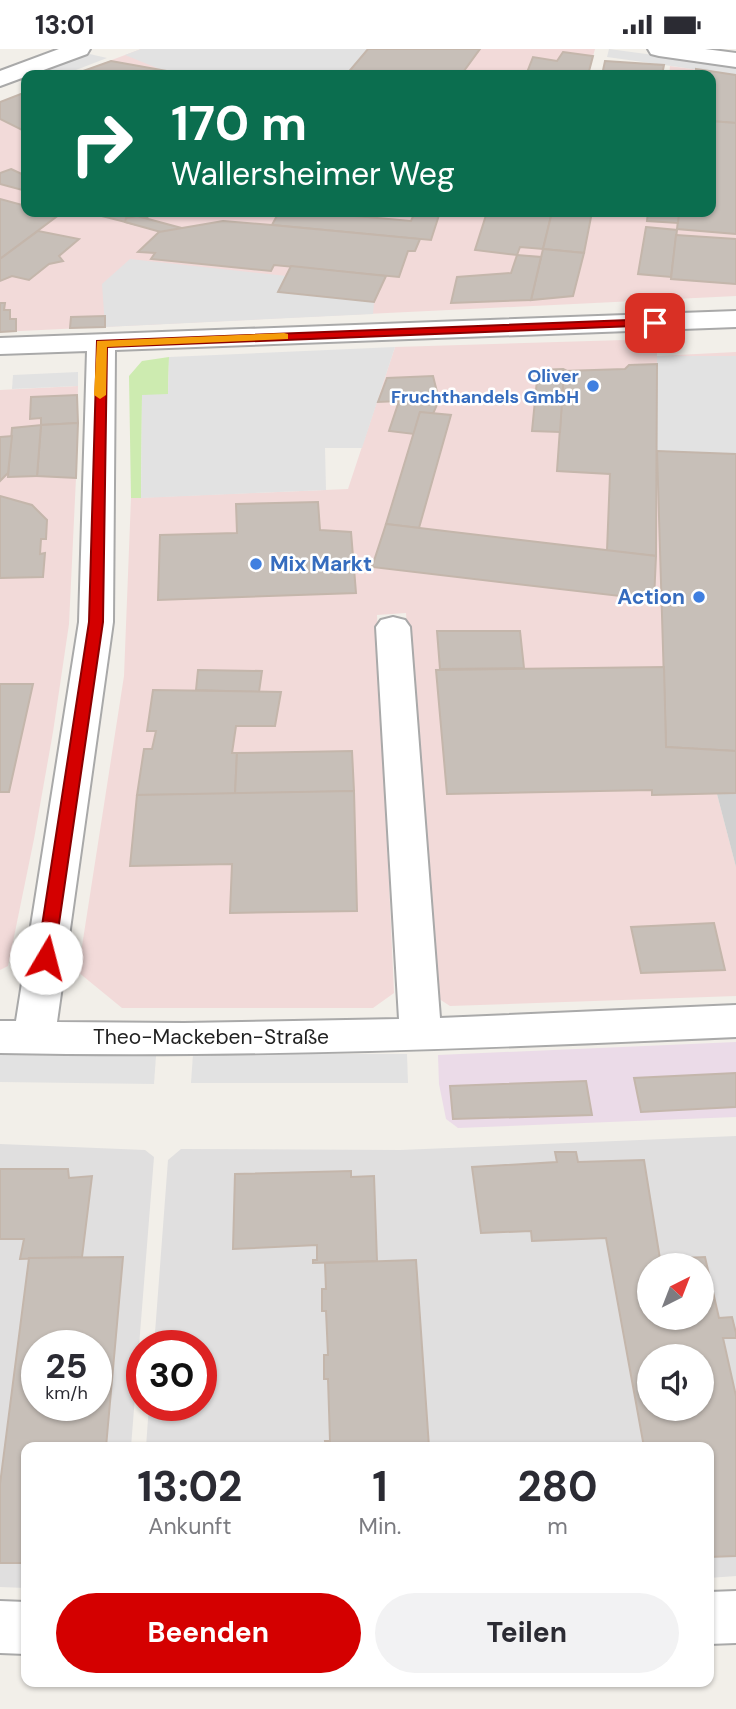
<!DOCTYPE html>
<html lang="de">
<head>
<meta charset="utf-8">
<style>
	:root { --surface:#fff; --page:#f2f2f3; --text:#2b2b33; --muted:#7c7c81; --accent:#d40000 }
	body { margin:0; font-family:"DM Sans",sans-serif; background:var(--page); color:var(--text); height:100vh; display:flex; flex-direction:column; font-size:26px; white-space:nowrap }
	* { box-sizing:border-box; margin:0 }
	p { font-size:23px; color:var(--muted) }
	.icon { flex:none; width:38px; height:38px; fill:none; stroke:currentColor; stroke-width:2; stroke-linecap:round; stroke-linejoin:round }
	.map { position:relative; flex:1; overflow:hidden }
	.sheet { position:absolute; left:21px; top:1393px; width:693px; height:245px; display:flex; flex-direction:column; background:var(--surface); border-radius:14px; box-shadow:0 2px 5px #0004 }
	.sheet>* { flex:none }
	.hud { position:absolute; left:21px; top:21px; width:695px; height:147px; border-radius:14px; box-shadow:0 2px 5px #0004; background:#0b6e4f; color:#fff; overflow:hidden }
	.needle { width:46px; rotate:42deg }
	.controls { position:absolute; left:637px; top:1204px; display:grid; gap:14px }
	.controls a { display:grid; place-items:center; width:77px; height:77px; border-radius:50%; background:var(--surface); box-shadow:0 2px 5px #0004; font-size:35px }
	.speed { position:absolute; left:21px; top:1281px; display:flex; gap:14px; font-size:35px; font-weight:700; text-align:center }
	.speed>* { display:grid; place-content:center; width:91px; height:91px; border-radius:50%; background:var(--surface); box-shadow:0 2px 5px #0004; line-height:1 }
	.speed small { font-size:18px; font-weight:400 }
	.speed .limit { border:10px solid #d22; background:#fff; color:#111 }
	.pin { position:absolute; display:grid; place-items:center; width:60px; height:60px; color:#fff; margin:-30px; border-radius:14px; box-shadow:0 4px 10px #0006 }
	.me { position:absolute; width:77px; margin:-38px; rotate:8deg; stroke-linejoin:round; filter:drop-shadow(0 0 5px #0008) }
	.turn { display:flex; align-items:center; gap:24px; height:147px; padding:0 35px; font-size:32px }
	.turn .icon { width:91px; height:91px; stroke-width:2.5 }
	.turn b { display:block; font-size:49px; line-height:60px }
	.eta { display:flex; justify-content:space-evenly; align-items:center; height:119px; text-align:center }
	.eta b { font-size:42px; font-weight:700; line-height:49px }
	.cta { display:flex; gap:14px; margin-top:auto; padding:14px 35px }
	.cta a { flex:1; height:80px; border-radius:42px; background:var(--accent); color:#fff; font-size:28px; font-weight:700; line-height:80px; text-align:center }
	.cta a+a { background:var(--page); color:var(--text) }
	.status { display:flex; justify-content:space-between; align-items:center; height:49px; padding:0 35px; background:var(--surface); direction:ltr }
	.status svg { height:19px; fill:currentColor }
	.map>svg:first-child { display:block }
	.residential { fill:#e0dfdf; fill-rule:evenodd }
	.commercial { fill:#f2dad9 }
	.industrial { fill:#ebdbe8 }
	.religious { fill:#d0d0d0 }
	.grass { fill:#cdebb0 }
	.parking { fill:#e2e2e2 }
	.building { fill:#c7bfb8; stroke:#c4b6ab; stroke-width:2; fill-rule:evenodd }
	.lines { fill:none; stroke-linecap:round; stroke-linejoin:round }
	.minor-casing { stroke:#a9a9a9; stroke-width:4 }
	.minor { fill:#fff; fill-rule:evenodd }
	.route { fill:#d40000; stroke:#8a0000; stroke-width:2 }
	.slow { fill:#f59e0b }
	.shop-dot { fill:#3f7fe0; stroke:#fff; stroke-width:2.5 }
	.labels { text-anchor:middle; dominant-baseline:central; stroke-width:5; stroke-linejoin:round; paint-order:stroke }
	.far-shop-label { font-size:18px; font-weight:bold; fill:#366cbe; stroke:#fff; text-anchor:end }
	.shop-label { font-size:21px; font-weight:bold; fill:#366cbe; stroke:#fff; text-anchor:start }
	.street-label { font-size:21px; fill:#222; stroke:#fff }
</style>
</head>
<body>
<div class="status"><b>13:01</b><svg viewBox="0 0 49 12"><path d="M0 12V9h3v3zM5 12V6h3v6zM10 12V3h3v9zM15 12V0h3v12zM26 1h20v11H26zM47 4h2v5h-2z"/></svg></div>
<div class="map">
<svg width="736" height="1660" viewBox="0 0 736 1660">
	<rect width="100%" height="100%" fill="#f2efe9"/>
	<!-- residential -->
	<g class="residential">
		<path d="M736,1087V1527L709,1529V1398H146L149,1356H201V1297H154L168,1111L181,1100L400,1101ZM649,1216H702V1269H649ZM649,1307H702V1360H649Z"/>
		<path d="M0,1095L145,1101L154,1108L131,1398H26V1539L0,1538ZM37,1297H96V1356H37Z"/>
	</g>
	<!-- commercial -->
	<g class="commercial">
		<path d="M141,0H595L588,26H72Z"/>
		<path d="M670,17L736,26V247L0,283V53L26,43V163H710V26H669Z"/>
		<path d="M657,290V307L736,303V744L717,745L736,818V947L450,957L430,944L406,564L377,566L394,944L373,959H122L78,923L124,627L131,449L348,440L395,298Z"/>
		<path d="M78,337L76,429L69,575L53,683L34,790L8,917L0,921V341Z"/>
	</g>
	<!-- industrial -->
	<path class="industrial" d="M736,993V1068L458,1079L446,1070L439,1035L438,1006Z"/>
	<!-- religious -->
	<path class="religious" d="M736,744V818L717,745Z"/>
	<!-- grass -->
	<path class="grass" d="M169,308L168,346L142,347L141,449H131L129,327L142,312Z"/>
	<!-- parking -->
	<g class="parking">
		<path d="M141,0H368L346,26H189L162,21L125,6Z"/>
		<path d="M609,0L736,17V26L607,8Z"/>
		<path d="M81,3L107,9L63,26H26V29L17,27Z"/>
		<path d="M130,210L287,227L279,243L374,253L373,265L105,278L102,235Z"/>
		<path d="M395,298L362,399H325L326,441L141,449L142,346L168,345L169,308Z"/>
		<path d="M657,307H736V405L657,402Z"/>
		<path d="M78,323V337L12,340L13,326Z"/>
		<path d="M193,1005H407L408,1034H191Z"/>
		<path d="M0,1006L156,1007L154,1035L0,1033Z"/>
	</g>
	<!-- building -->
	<g class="building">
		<path d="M368,0H480L461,26H346Z"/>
		<path d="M563,3L593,7L588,26H526L533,8L557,12Z"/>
		<path d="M111,12L189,26H147L142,23L134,26H72Z"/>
		<path d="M605,12L664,16L662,26H602Z"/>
		<path d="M696,20L736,26V74L710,72V26H696Z"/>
		<path d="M26,43V83L0,70V53Z"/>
		<path d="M710,72L736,74V185L677,180L679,163H710Z"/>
		<path d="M11,120L26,127V142L0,135V124Z"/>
		<path d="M0,150L26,157V163L60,165L0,210Z"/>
		<path d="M86,163H154L137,176Z"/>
		<path d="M279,163H310L411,172L415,163H440L431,191L272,176Z"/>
		<path d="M487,163H552L543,200L520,198L517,206L475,201Z"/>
		<path d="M552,163H592L584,204L543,200Z"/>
		<path d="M648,163H679L678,174L647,172Z"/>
		<path d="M137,167L185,180L188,184L175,187L125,173L126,169Z"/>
		<path d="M223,172L272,176L420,190L415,202H408L399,228L274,216L271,222L151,210L155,204L138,203L159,183Z"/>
		<path d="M646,178L677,181L671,228L638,225Z"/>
		<path d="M38,182L79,190L59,207L63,212L49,215L29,231L12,227L0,232V210Z"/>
		<path d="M676,186L736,190V235L671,230Z"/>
		<path d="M543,200L584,204L573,247L531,251Z"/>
		<path d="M517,206L541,208L531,251L451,254L457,228L511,224Z"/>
		<path d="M291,217L386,227L374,253L278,243Z"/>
		<path d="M0,254H5L4,261H10V270H16V282L0,283Z"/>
		<path d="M105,267V278L70,279L71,268Z"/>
		<path d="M657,315L656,507L607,502L610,425L557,422L564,322L625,320L629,316Z"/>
		<path d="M563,320L567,322H564L560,383L532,382L538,321Z"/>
		<path d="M433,327L439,351L433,365L420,363L414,385L389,382L399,352L378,353L387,329Z"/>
		<path d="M77,346L78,374L41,376V369L30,370L31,348Z"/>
		<path d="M420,363L451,366L419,479L386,475Z"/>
		<path d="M78,374L76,429L37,427L41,376Z"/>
		<path d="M41,376L37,427L8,428L12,379Z"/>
		<path d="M12,387L8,424L0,432V388Z"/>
		<path d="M657,402L736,405V702L666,698Z"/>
		<path d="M0,447L32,456L47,471L46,490H41L40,505L45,504L43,528L0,529Z"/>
		<path d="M318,453L320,481L351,483L356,544L158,551L160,486L237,484L236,455Z"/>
		<path d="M386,475L656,507L654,551L372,518Z"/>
		<path d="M437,582H520L524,619L440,620Z"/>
		<path d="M664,618L666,698L736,702V744L652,746V741L447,745L436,621Z"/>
		<path d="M198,621L262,622L259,643L196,641Z"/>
		<path d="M0,635H33L9,743H0Z"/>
		<path d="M153,641L281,643L275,677H236L232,704H237L235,745L137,746L144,700H152L156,682H147Z"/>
		<path d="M352,702L354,742L235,745L237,704Z"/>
		<path d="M354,742L357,862L230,864L232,815L130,817L137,746Z"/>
		<path d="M714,874L725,921L641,924L631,878Z"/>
		<path d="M736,1024V1058L641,1063L634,1029Z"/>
		<path d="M586,1032L592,1066L453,1070L450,1037Z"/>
		<path d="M555,1103H576L578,1113L644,1111L660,1210L705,1208L719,1269L732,1268L736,1284V1289H723L736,1347V1507L709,1508V1398H644L606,1189L532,1192L531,1182L481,1184L472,1118L557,1113ZM649,1216H702V1269H649ZM649,1307H702V1360H649Z"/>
		<path d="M0,1120H68L69,1129L92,1127L82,1208L20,1210L24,1190H0Z"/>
		<path d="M351,1122V1128L374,1127L377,1212L313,1214V1211H317V1196L233,1200L235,1125Z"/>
		<path d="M123,1208L106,1398H26V1514H0V1435L29,1209ZM37,1297H96V1356H37Z"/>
		<path d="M416,1211L429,1398H326L325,1392H330L328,1330H324V1306H328L326,1262H322V1240H326L325,1214Z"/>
	</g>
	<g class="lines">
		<defs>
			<g id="minor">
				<path d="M59,0H90L87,5L0,37V22Z"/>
				<path d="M648,0H705L736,4V18L659,7L651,5Z"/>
				<path d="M736,262V278L115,301L113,573L57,973L184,974L399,970L376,578L381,571L393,568L405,571L410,578L440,969L736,956V988C490,999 246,1009 0,1004V972H16L79,573L87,302L0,305V289Z"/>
				<path d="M736,1542V1594L709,1595V1543Z"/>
				<path d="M0,1552L26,1553V1605L0,1604Z"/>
			</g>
		</defs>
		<!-- minor casing -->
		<use href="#minor" class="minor-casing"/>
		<!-- minor -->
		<use href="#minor" class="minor"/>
	</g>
	<!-- route -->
	<path class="route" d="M655,270L659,271V276L107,298L103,573L54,909L52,914H40L37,909L89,573L97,292Z"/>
	<!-- slow -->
	<path class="slow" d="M284,284L288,285V290L107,298L106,346L100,350L94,346L97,292Z"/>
	<!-- markers -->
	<g class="shop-dot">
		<circle cx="593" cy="337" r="7"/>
		<circle cx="256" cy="515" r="7"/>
		<circle cx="699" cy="548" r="7"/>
	</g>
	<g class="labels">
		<!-- far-shop labels -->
		<g class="far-shop-label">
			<text x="579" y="327">Oliver<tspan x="579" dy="21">Fruchthandels GmbH</tspan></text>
		</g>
		<!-- shop labels -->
		<g class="shop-label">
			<text x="270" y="515">Mix Markt</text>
			<text x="685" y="548" text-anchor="end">Action</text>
		</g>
		<!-- street labels -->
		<g class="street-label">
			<text x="211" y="988">Theo-Mackeben-Straße</text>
		</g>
	</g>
</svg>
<div class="controls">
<a><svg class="needle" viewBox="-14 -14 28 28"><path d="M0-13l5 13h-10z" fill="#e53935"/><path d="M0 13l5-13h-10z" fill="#7c7c81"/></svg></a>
<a><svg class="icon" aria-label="sound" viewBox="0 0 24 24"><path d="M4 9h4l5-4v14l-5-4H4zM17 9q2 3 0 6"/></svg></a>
</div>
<div class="speed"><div>25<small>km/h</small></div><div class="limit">30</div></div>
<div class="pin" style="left:655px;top:274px;background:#d93025"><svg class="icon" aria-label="arrive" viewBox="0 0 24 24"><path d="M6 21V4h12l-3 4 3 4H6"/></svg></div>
<svg class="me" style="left:46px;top:909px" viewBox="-20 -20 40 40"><circle r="19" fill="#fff"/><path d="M0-13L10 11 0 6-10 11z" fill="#d40000"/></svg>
<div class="hud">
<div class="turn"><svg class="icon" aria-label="right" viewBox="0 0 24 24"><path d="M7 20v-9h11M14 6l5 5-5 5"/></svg><div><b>170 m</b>Wallersheimer Weg</div></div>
</div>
<section class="sheet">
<div class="eta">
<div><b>13:02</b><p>Ankunft</p></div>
<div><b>1</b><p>Min.</p></div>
<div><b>280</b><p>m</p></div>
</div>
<div class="cta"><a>Beenden</a><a>Teilen</a></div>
</section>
</div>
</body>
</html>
